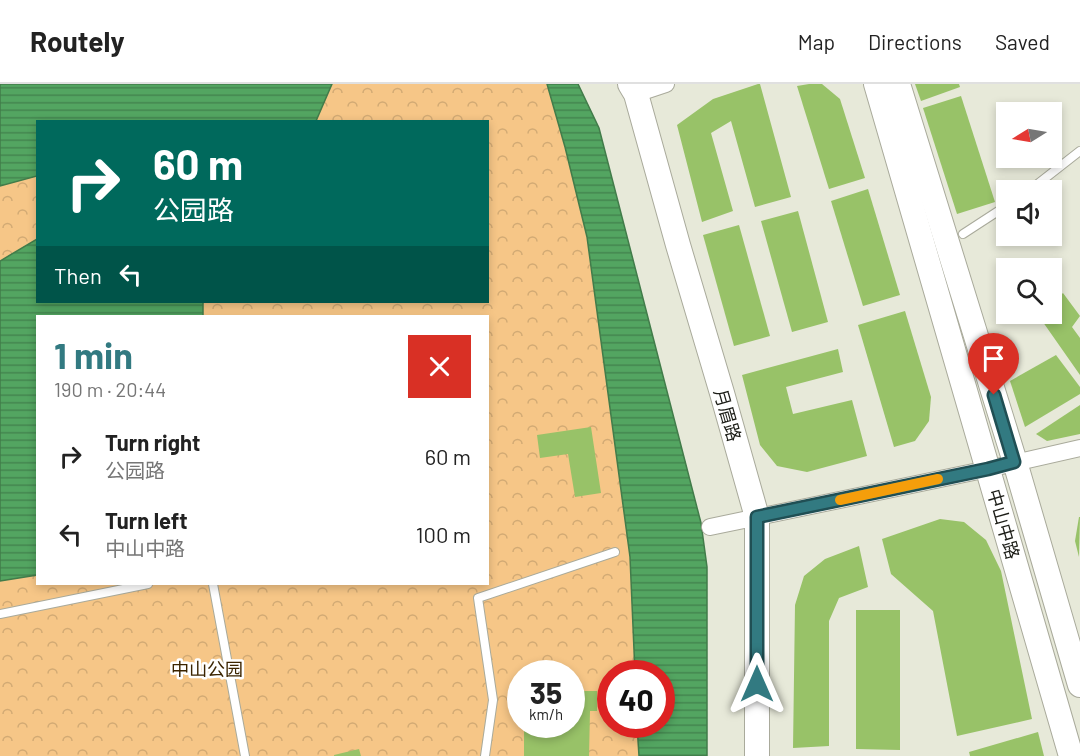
<!DOCTYPE html>
<html lang="en">
<head>
<meta charset="utf-8">
<style>
	:root { --surface:#fff; --page:#f2f2f2; --text:#222; --muted:#767676; --line:#e0e0e0; --accent:#327a81 }
	body { margin:0; font-family:Barlow,"Noto Sans SC",sans-serif; background:var(--page); color:var(--text); height:100vh; display:flex; flex-direction:column; font-size:22px; white-space:nowrap }
	* { box-sizing:border-box; margin:0 }
	p { font-size:20px; color:var(--muted) }
	.icon { flex:none; width:33px; height:33px; fill:none; stroke:currentColor; stroke-width:2; stroke-linecap:round; stroke-linejoin:round }
	.map { position:relative; flex:1; overflow:hidden }
	.sheet { position:absolute; left:36px; top:231px; width:453px; height:270px; display:flex; flex-direction:column; background:var(--surface); border-radius:0px; box-shadow:0 3px 9px #0003 }
	.sheet>* { flex:none }
	.hud { position:absolute; left:36px; top:36px; width:453px; height:183px; border-radius:0px; box-shadow:0 3px 9px #0003; background:#00695c; color:#fff; overflow:hidden }
	.needle { width:39px; rotate:259deg }
	.buttons { position:absolute; left:996px; top:18px; display:grid; gap:12px }
	.buttons a { display:grid; place-items:center; width:66px; height:66px; border-radius:0px; background:var(--surface); box-shadow:0 3px 9px #0003; font-size:30px }
	.speed { position:absolute; left:507px; top:576px; display:flex; gap:12px; font-size:30px; font-weight:700; text-align:center }
	.speed>* { display:grid; place-content:center; width:78px; height:78px; border-radius:50%; background:var(--surface); box-shadow:0 3px 9px #0003; line-height:1 }
	.speed small { font-size:15px; font-weight:400 }
	.speed .limit { border:9px solid #d22; background:#fff; color:#111 }
	.pin { position:absolute; display:grid; place-items:center; width:51px; height:51px; color:#fff; margin:-62px -26px; border-radius:50% 50% 50% 0; rotate:-45deg; box-shadow:0 0 6px #0007 }
	.pin .icon { rotate:45deg }
	.me { position:absolute; width:66px; margin:-33px; rotate:0deg; stroke-linejoin:round; filter:drop-shadow(0 0 4px #0008) }
	.turn { display:flex; align-items:center; gap:21px; height:126px; padding:0 18px; font-size:27px }
	.turn .icon { width:78px; height:78px; stroke-width:2.5 }
	.turn b { display:block; font-size:42px; line-height:51px }
	.then { display:flex; align-items:center; height:57px; padding:0 18px; background:#0003; gap:12px; font-size:22px }
	.round { display:grid; place-items:center; flex:none; width:63px; height:63px; border-radius:0px; background:var(--page) }
	.overview { display:flex; align-items:center; justify-content:space-between; height:102px; padding:0 18px }
	h1 { font-size:36px; font-weight:700; line-height:45px; color:var(--accent) }
	ul { padding:0; list-style:none }
	li { display:flex; align-items:center; gap:18px; height:78px; padding:0 18px }
	li div { flex:1 }
	li b { display:block; font-size:22px }
	li em { font-style:normal }
	header { display:flex; align-items:center; gap:36px; box-sizing:border-box; height:84px; padding:0 30px; background:var(--surface); border-bottom:2px solid var(--line) }
	header strong { font-size:28px }
	nav { display:flex; gap:33px; margin-inline-start:auto; font-size:21px }
	.map>svg:first-child { display:block }
	.forest { fill:url(#forest-crowns); fill-rule:evenodd }
	.water { fill:url(#water-rules); stroke:#427c4a; stroke-width:1.5 }
	.building { fill:#98c268 }
	.lines { fill:none; stroke-linecap:round; stroke-linejoin:round }
	.lane-casing { stroke:#a9aa9b; stroke-width:10 }
	.street-casing { stroke:#a9aa9b; stroke-width:18 }
	.secondary-casing { stroke:#a9aa9b; stroke-width:26 }
	.lane { stroke:#fff; stroke-width:8 }
	.street { stroke:#fff; stroke-width:16 }
	.secondary { stroke:#fff; stroke-width:24 }
	.route-casing { stroke:#204f54; stroke-width:15 }
	.route { stroke:#327a81; stroke-width:10 }
	.slow { stroke:#f59e0b; stroke-width:10 }
	.labels { text-anchor:middle; dominant-baseline:central; stroke-width:5; stroke-linejoin:round; paint-order:stroke }
	.street-label { font-size:18px; fill:#1b1c16; stroke:#fff }
	.park-label { font-size:18px; fill:#3b2400; stroke:#fff }
</style>
</head>
<body>
<header>
<strong>Routely</strong>
<nav><a>Map</a><a>Directions</a><a>Saved</a></nav>
</header>
<div class="map">
<svg width="1080" height="672" viewBox="0 0 1080 672">
	<defs>
		<pattern id="forest-crowns" width="20" height="18" patternUnits="userSpaceOnUse" patternTransform="scale(1.5)"><rect width="20" height="18" fill="#f6c687"/><path d="M2 6a3 3 0 1 1 6 0M12 15a3 3 0 1 1 6 0" fill="none" stroke="#d2aa74"/></pattern>
		<pattern id="water-rules" width="6" height="5" patternUnits="userSpaceOnUse" patternTransform="scale(1.5)"><rect width="6" height="5" fill="#53a561"/><path d="M0 2.5h6" fill="none" stroke="#44864f"/></pattern>
	</defs>
	<rect width="100%" height="100%" fill="#e7e9d9"/>
	<!-- forest -->
	<path class="forest" d="M0,0H547L565,63L587,153L630,473L635,589L610,590V640L637,641L639,672H0ZM38,38H488V218H38ZM38,232H488V500H38ZM520,590H572V640H520Z"/>
	<!-- water -->
	<g class="water">
		<path d="M0,0H332L316,37L38,38L37,92L0,102Z"/>
		<path d="M547,0H578L599,44L701,439L707,483V672H639L637,641L662,640V590L635,589L630,473L587,153L565,63Z"/>
		<path d="M37,155L38,218H203V232H38L37,491L0,497V177Z"/>
	</g>
	<!-- building -->
	<g class="building">
		<path d="M758,0H760L791,113L755,123L731,37L711,49L733,127L702,138L677,41L713,15Z"/>
		<path d="M809,0H822L840,15L865,94L829,105L797,2Z"/>
		<path d="M915,0H959L960,3L921,17Z"/>
		<path d="M961,12L995,118L957,130L923,24Z"/>
		<path d="M868,105L900,211L863,222L831,117Z"/>
		<path d="M798,127L828,238L792,248L761,137Z"/>
		<path d="M739,141L770,252L734,262L703,151Z"/>
		<path d="M1052,195L1061,208L1052,215Z"/>
		<path d="M1063,209L1080,232L1072,243L1080,254V291L1038,231L1040,230H1052V219Z"/>
		<path d="M905,227L931,313L929,337L915,357L894,363L858,241Z"/>
		<path d="M838,265L843,288L786,303L793,330L852,316L867,372L807,388L777,382L760,361L742,291Z"/>
		<path d="M1056,271L1080,303V310L1025,343L1010,297Z"/>
		<path d="M1080,321V350L1047,357L1036,350Z"/>
		<path d="M591,343L601,409L575,413L568,370L540,374L537,351Z"/>
		<path d="M1079,433H1080L1079,473L1075,457Z"/>
		<path d="M940,435L964,438L986,456L1001,487L1032,635L957,652L933,527L891,490L882,455Z"/>
		<path d="M859,462L868,503L839,514L829,537V662L793,664L795,521L804,492L825,475Z"/>
		<path d="M856,526H900V666L856,665Z"/>
		<path d="M572,607H597V627H590L589,672H524V640H572Z"/>
		<path d="M1038,648L1044,672H970L969,668Z"/>
		<path d="M359,665L361,672H334V671Z"/>
	</g>
	<g class="lines">
		<defs>
			<g id="lane">
				<path d="M1030,106L1080,67"/>
				<path d="M963,150L1006,122"/>
				<path d="M213,500L245,672"/>
				<path d="M0,530L148,500"/>
				<path d="M485,672L493,616L478,514L615,468"/>
			</g>
			<g id="street">
				<path d="M636,10L666,0"/>
				<path d="M710,443L988,385L1080,364"/>
			</g>
			<g id="secondary">
				<path d="M630,0L636,10L678,161L722,309L757,433V672"/>
				<path d="M876,0L1071,672"/>
				<path d="M898,0L1015,378L1080,601"/>
			</g>
		</defs>
		<!-- lane casing -->
		<use href="#lane" class="lane-casing"/>
		<!-- street casing -->
		<use href="#street" class="street-casing"/>
		<!-- secondary casing -->
		<use href="#secondary" class="secondary-casing"/>
		<!-- lane -->
		<use href="#lane" class="lane"/>
		<!-- street -->
		<use href="#street" class="street"/>
		<!-- secondary -->
		<use href="#secondary" class="secondary"/>
	</g>
	<g class="lines">
		<defs>
			<path id="route" d="M757,600V433L988,385L1014,378L994,311"/>
		</defs>
		<!-- route casing -->
		<use href="#route" class="route-casing"/>
		<!-- route -->
		<use href="#route" class="route"/>
		<!-- slow -->
		<path class="slow" d="M840,416L938,395"/>
	</g>
	<g class="labels">
		<!-- street labels -->
		<g class="street-label">
			<text transform="translate(728 331) rotate(74)">月眉路</text>
			<text transform="translate(1004 440) rotate(74)">中山中路</text>
		</g>
		<!-- park labels -->
		<g class="park-label">
			<text x="207" y="585">中山公园</text>
		</g>
	</g>
</svg>
<div class="buttons">
<a><svg class="needle" viewBox="-14 -14 28 28"><path d="M0-13l5 13h-10z" fill="#e53935"/><path d="M0 13l5-13h-10z" fill="#767676"/></svg></a>
<a><svg class="icon" aria-label="sound" viewBox="0 0 24 24"><path d="M4 9h4l5-4v14l-5-4H4zM17 9q2 3 0 6"/></svg></a>
<a><svg class="icon" aria-label="search" viewBox="0 0 24 24"><circle cx="10" cy="10" r="6"/><path d="M15 15l6 6"/></svg></a>
</div>
<div class="speed"><div>35<small>km/h</small></div><div class="limit">40</div></div>
<div class="pin" style="left:994px;top:311px;background:#d93025"><svg class="icon" aria-label="arrive" viewBox="0 0 24 24"><path d="M6 21V4h12l-3 4 3 4H6"/></svg></div>
<svg class="me" style="left:757px;top:600px" viewBox="-20 -20 40 40"><path d="M0-17L14 15 0 8-14 15z" fill="#327a81" stroke="#fff" stroke-width="4"/></svg>
<div class="hud">
<div class="turn"><svg class="icon" aria-label="right" viewBox="0 0 24 24"><path d="M7 20v-9h11M14 6l5 5-5 5"/></svg><div><b>60 m</b>公园路</div></div>
<div class="then">Then<svg class="icon" aria-label="left" viewBox="0 0 24 24"><path d="M17 20v-9H6M10 6l-5 5 5 5"/></svg></div>
</div>
<section class="sheet">
<div class="overview"><div><h1>1 min</h1><p>190 m · 20:44</p></div><a class="round" style="background:#d93025;color:#fff"><svg class="icon" aria-label="close" viewBox="0 0 24 24"><path d="M6 6l12 12M18 6L6 18"/></svg></a></div>
<ul>
<li><svg class="icon" aria-label="right" viewBox="0 0 24 24"><path d="M7 20v-9h11M14 6l5 5-5 5"/></svg><div><b>Turn right</b><p>公园路</p></div><em>60 m</em></li>
<li><svg class="icon" aria-label="left" viewBox="0 0 24 24"><path d="M17 20v-9H6M10 6l-5 5 5 5"/></svg><div><b>Turn left</b><p>中山中路</p></div><em>100 m</em></li>
</ul>
</section>
</div>
</body>
</html>
